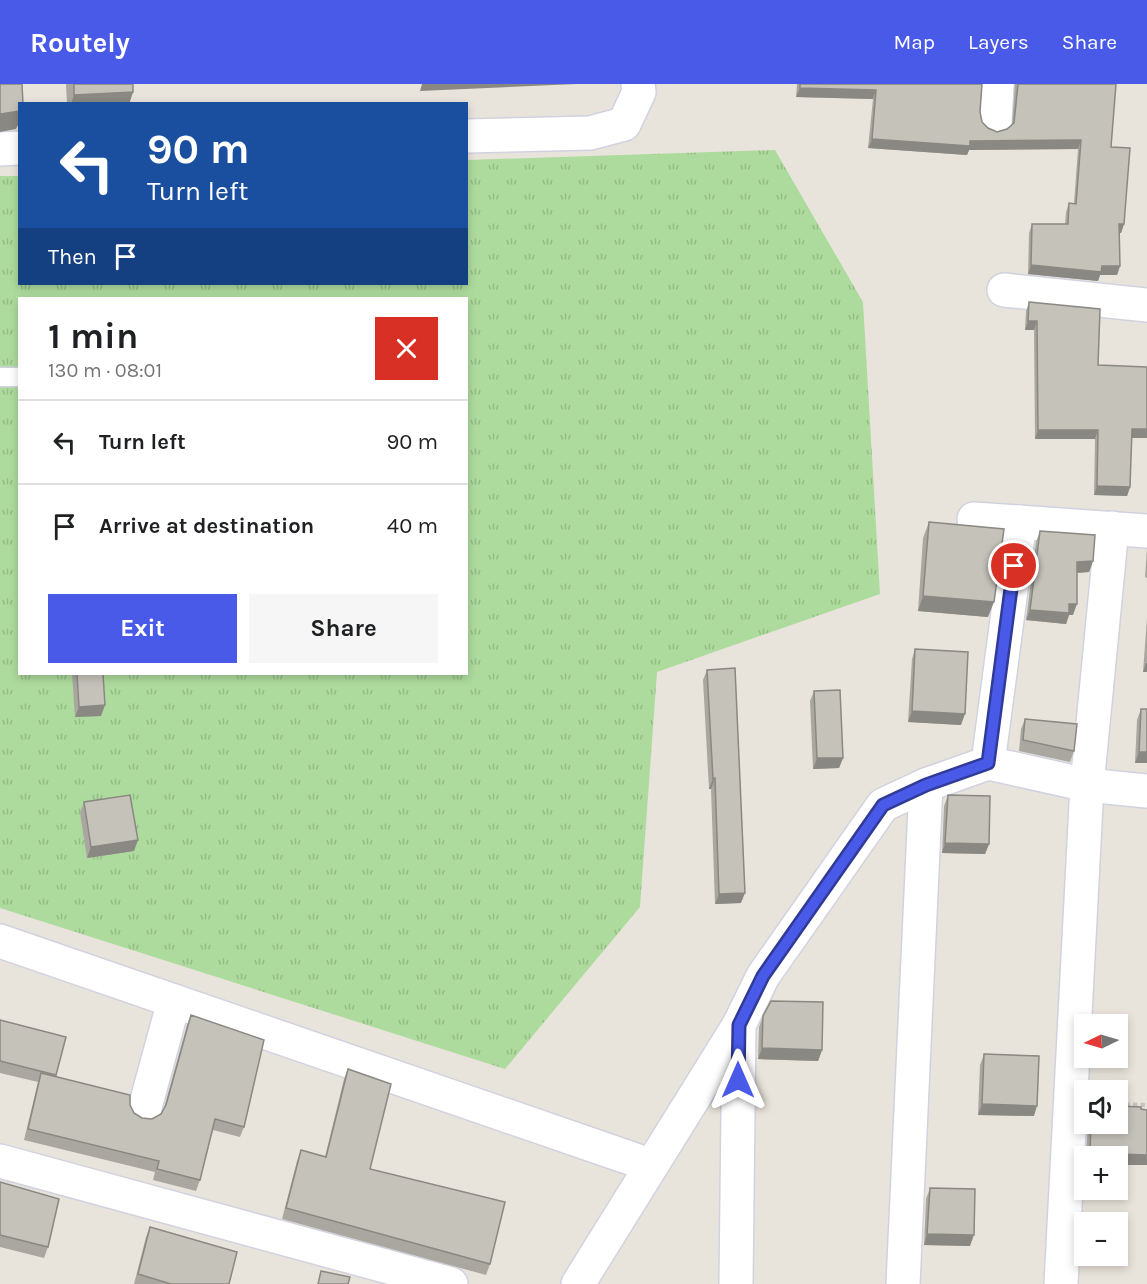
<!DOCTYPE html>
<html lang="en">
<head>
<meta charset="utf-8">
<style>
	:root { --surface:#fff; --page:#f6f6f6; --text:#202124; --muted:#757577; --line:#e0e0e0; --accent:#4a5ae8 }
	body { margin:0; font-family:Karla,sans-serif; background:var(--page); color:var(--text); height:100vh; display:flex; flex-direction:column; font-size:22px; white-space:nowrap }
	* { box-sizing:border-box; margin:0 }
	p { font-size:20px; color:var(--muted) }
	.icon { flex:none; width:33px; height:33px; fill:none; stroke:currentColor; stroke-width:2; stroke-linecap:round; stroke-linejoin:round }
	.map { position:relative; flex:1; overflow:hidden }
	.sheet { position:absolute; left:18px; top:213px; width:450px; height:378px; display:flex; flex-direction:column; background:var(--surface); border-radius:0px; box-shadow:0 3px 9px #0003 }
	.sheet>* { flex:none }
	.hud { position:absolute; left:18px; top:18px; width:450px; height:183px; border-radius:0px; box-shadow:0 3px 9px #0003; background:#1a4fa0; color:#fff; overflow:hidden }
	.needle { width:39px; rotate:265deg }
	.tools { position:absolute; left:1074px; top:930px; display:grid; gap:12px }
	.tools a { display:grid; place-items:center; width:54px; height:54px; border-radius:0px; background:var(--surface); box-shadow:0 3px 9px #0003; font-size:30px }
	.pin { position:absolute; display:grid; place-items:center; width:51px; height:51px; color:#fff; margin:-26px; border:3px solid #fff; border-radius:50%; box-shadow:0 2px 6px #0007 }
	.me { position:absolute; width:66px; margin:-33px; rotate:0deg; stroke-linejoin:round; filter:drop-shadow(0 0 4px #0008) }
	.turn { display:flex; align-items:center; gap:21px; height:126px; padding:0 30px; font-size:27px }
	.turn .icon { width:78px; height:78px; stroke-width:2.5 }
	.turn b { display:block; font-size:42px; line-height:51px }
	.then { display:flex; align-items:center; height:57px; padding:0 30px; background:#0003; gap:12px; font-size:22px }
	.round { display:grid; place-items:center; flex:none; width:63px; height:63px; border-radius:0px; background:var(--page) }
	.summary { display:flex; align-items:center; justify-content:space-between; height:102px; padding:0 30px }
	h1 { font-size:36px; font-weight:700; line-height:45px }
	.action { display:flex; gap:12px; margin-top:auto; padding:12px 30px }
	.action a { flex:1; height:69px; border-radius:0px; background:var(--accent); color:#fff; font-size:24px; font-weight:700; line-height:69px; text-align:center }
	.action a+a { background:var(--page); color:var(--text) }
	ul { padding:0; list-style:none }
	li { display:flex; align-items:center; gap:18px; height:84px; padding:0 30px; border-top:2px solid var(--line) }
	li div { flex:1 }
	li b { display:block; font-size:22px }
	li em { font-style:normal }
	header { display:flex; align-items:center; gap:36px; box-sizing:border-box; height:84px; padding:0 30px; background:var(--accent); color:#fff }
	header strong { font-size:28px }
	nav { display:flex; gap:33px; margin-inline-start:auto; font-size:21px }
	.map>svg:first-child { display:block }
	.grass { fill:url(#grass-tufts); fill-rule:evenodd }
	.lines { fill:none; stroke-linecap:round; stroke-linejoin:round }
	.lane-casing { stroke:#d1d2e0; stroke-width:21 }
	.street-casing { stroke:#d1d2e0; stroke-width:36 }
	.path { stroke:#c3c3c3; stroke-width:4; stroke-dasharray:4.5 3; stroke-linecap:butt }
	.lane { stroke:#fff; stroke-width:18 }
	.street { stroke:#fff; stroke-width:33 }
	.wall { fill:#a9a7a0 }
	.shaded-wall { fill:#8a8882 }
	.building { fill:#c5c2ba; stroke:#8a8882; stroke-width:1.5 }
	.route-casing { stroke:#303a97; stroke-width:15 }
	.route { stroke:#4a5ae8; stroke-width:10 }
</style>
</head>
<body>
<header>
<strong>Routely</strong>
<nav><a>Map</a><a>Layers</a><a>Share</a></nav>
</header>
<div class="map">
<svg width="1147" height="1200" viewBox="0 0 1147 1200">
	<defs>
		<pattern id="grass-tufts" width="24" height="20" patternUnits="userSpaceOnUse" patternTransform="scale(1.5)"><rect width="24" height="20" fill="#addb9d"/><path d="M3 7l-1-3M5 7V3M7 7l1-3M15 17l-1-3M17 17v-4M19 17l1-3" fill="none" stroke="#95bc87"/></pattern>
	</defs>
	<rect width="100%" height="100%" fill="#e9e4db"/>
	<!-- grass -->
	<path class="grass" d="M775,66L863,218L880,510L657,588L640,823L505,985L0,824V92H19L20,200H466L467,76ZM20,214H466V590H20Z"/>
	<g class="lines">
		<defs>
			<path id="lane" d="M0,293H20"/>
			<g id="street">
				<path d="M995,38L997,0"/>
				<path d="M466,52L590,49L624,40L639,8L638,0"/>
				<path d="M0,65L20,64"/>
				<path d="M1004,206L1147,221"/>
				<path d="M974,435L1147,447"/>
				<path d="M988,679L1020,438"/>
				<path d="M0,857L650,1081"/>
				<path d="M144,1027L174,917"/>
				<path d="M0,1077L451,1200"/>
				<path d="M578,1200L739,941L763,892L883,721L926,701L988,679L1087,701L1147,707"/>
				<path d="M736,1200L739,941"/>
				<path d="M903,1200L926,701"/>
				<path d="M1061,1200L1087,701L1112,444"/>
			</g>
		</defs>
		<!-- lane casing -->
		<use href="#lane" class="lane-casing"/>
		<!-- street casing -->
		<use href="#street" class="street-casing"/>
		<!-- path -->
		<path class="path" d="M1118,1020L1147,1021"/>
		<!-- lane -->
		<use href="#lane" class="lane"/>
		<!-- street -->
		<use href="#street" class="street"/>
	</g>
	<!-- wall -->
	<g class="wall">
		<path d="M66,0H133V8L129,20H67Z"/>
		<path d="M797,0H982L980,28L982,38L988,44L997,48L1007,45L1012,41L1015,0H1116L1111,63L1124,140L1121,149H1119L1120,182L1117,191H1100L1098,197L1028,190L1029,149L1032,140H1065L1066,128L1069,119L1074,120L1078,65L969,66L967,71L868,64L873,15L796,13Z"/>
		<path d="M1029,218L1098,281L1147,354H1132L1130,403L1127,412L1094,411L1095,355H1035L1034,246H1025L1026,227Z"/>
		<path d="M929,438L988,533L918,527L923,454Z"/>
		<path d="M1040,447L1093,477L1089,488L1077,489L1073,531H1069L1066,540L1026,536L1036,458Z"/>
		<path d="M1147,464V494L1145,493Z"/>
		<path d="M1147,534V588H1143Z"/>
		<path d="M915,565L961,641L908,638L912,575Z"/>
		<path d="M707,586L741,819L715,820L711,705H709L703,596Z"/>
		<path d="M72,590H103L101,632L75,633Z"/>
		<path d="M814,607L843,674L839,684L813,685L810,617Z"/>
		<path d="M1141,625H1147V679H1135L1137,636Z"/>
		<path d="M1025,635L1074,667L1070,678L1019,667L1021,645Z"/>
		<path d="M948,711L989,760L985,770L942,769L944,722Z"/>
		<path d="M84,718L134,767L87,774L80,729Z"/>
		<path d="M191,931L244,1043L240,1053L213,1046L200,1096L196,1107L153,1096L155,1088L24,1056L38,998L0,989V936L66,953L56,993L130,1021L134,1029L142,1034L152,1035L161,1030L164,1024L187,941Z"/>
		<path d="M763,932L822,966L818,977L758,975L759,943Z"/>
		<path d="M984,970L1034,1032L978,1031L980,981Z"/>
		<path d="M348,985L370,1085L490,1180L486,1191L282,1135L297,1077L301,1066L325,1073L344,995Z"/>
		<path d="M1141,1025L1147,1026V1081H1118V1072H1086L1088,1040H1118Z"/>
		<path d="M0,1098L48,1163L44,1174L0,1163Z"/>
		<path d="M930,1104L970,1162L924,1161L926,1115Z"/>
		<path d="M150,1143L229,1200H134L146,1153Z"/>
	</g>
	<!-- shaded-wall -->
	<g class="shaded-wall">
		<path d="M422,0H577L420,7Z"/>
		<path d="M800,4L876,6L873,15L796,13Z"/>
		<path d="M133,8L129,20H71L74,11Z"/>
		<path d="M20,27V37L16,45L0,48V30Z"/>
		<path d="M872,55L970,57L1081,56L1078,65L969,66L967,71L868,64Z"/>
		<path d="M1119,140H1124L1121,149H1116Z"/>
		<path d="M1031,181L1102,182H1120L1117,191H1100L1098,197L1028,190Z"/>
		<path d="M1028,237H1037L1034,246H1025Z"/>
		<path d="M1132,345H1147V354H1129Z"/>
		<path d="M1038,346H1098L1095,355H1035Z"/>
		<path d="M1097,402L1130,403L1127,412L1094,411Z"/>
		<path d="M1093,477L1089,488L1073,489L1077,478Z"/>
		<path d="M923,512L994,518L988,533L918,527Z"/>
		<path d="M1069,520H1077L1073,531H1069L1066,540L1026,536L1030,526Z"/>
		<path d="M1146,579H1147V588H1143Z"/>
		<path d="M105,621L101,632L75,633L79,623Z"/>
		<path d="M912,627L965,630L961,641L908,638Z"/>
		<path d="M1139,668H1147V679H1135Z"/>
		<path d="M817,674H843L839,684L813,685Z"/>
		<path d="M715,694L711,705H709L713,695Z"/>
		<path d="M138,756L134,767L87,774L91,763Z"/>
		<path d="M945,759L989,760L985,770L942,769Z"/>
		<path d="M745,809L741,819L715,820L719,810Z"/>
		<path d="M762,964L822,966L818,977L758,975Z"/>
		<path d="M982,1020L1037,1022L1034,1032L978,1031Z"/>
		<path d="M1090,1069L1147,1071V1081H1118V1072H1089Z"/>
		<path d="M927,1150L974,1151L970,1162L924,1161Z"/>
	</g>
	<!-- building -->
	<g class="building">
		<path d="M0,0H22L23,20H20V27L0,30Z"/>
		<path d="M74,0H133V8L74,11Z"/>
		<path d="M800,0H982L980,28L982,38L988,44L997,48L1007,45L1014,39L1018,0H1116L1111,63L1130,64L1124,140H1119L1120,182H1102L1101,188L1031,181L1032,140H1068L1069,119L1076,120L1081,56L970,57V62L872,55L876,6L800,4Z"/>
		<path d="M1029,218L1100,225L1098,281L1147,283V345H1132L1130,403L1097,402L1098,346H1038L1037,237H1028Z"/>
		<path d="M929,438L1004,445L994,518L923,512Z"/>
		<path d="M1040,447L1095,451L1093,477L1077,478V520H1069V529L1030,526Z"/>
		<path d="M915,565L968,568L965,630L912,627Z"/>
		<path d="M735,584L745,809L719,810L715,694L713,695L707,586Z"/>
		<path d="M77,590H103L105,621L79,623Z"/>
		<path d="M840,606L843,674H817L814,607Z"/>
		<path d="M1141,625H1147V668H1139Z"/>
		<path d="M1025,635L1077,640L1074,667L1023,656Z"/>
		<path d="M130,711L138,756L91,763L84,718Z"/>
		<path d="M948,711L990,712L989,760L945,759Z"/>
		<path d="M771,917L823,918L822,966L762,964L763,932Z"/>
		<path d="M191,931L264,956L244,1043L215,1035L200,1096L157,1085L159,1077L28,1045L41,989L130,1011V1021L134,1029L142,1034L152,1035L161,1030L166,1021Z"/>
		<path d="M0,936L66,953L56,991L0,977Z"/>
		<path d="M984,970L1039,972L1037,1022L982,1020Z"/>
		<path d="M348,985L391,1000L370,1085L505,1118L490,1180L286,1124L301,1066L326,1073Z"/>
		<path d="M1118,1022L1141,1023V1025L1147,1026V1071L1090,1069L1091,1040H1118Z"/>
		<path d="M0,1098L59,1115L48,1163L0,1151Z"/>
		<path d="M930,1104L975,1105L974,1151L927,1150Z"/>
		<path d="M150,1143L237,1168L229,1200H171L138,1190Z"/>
		<path d="M321,1187L350,1193L348,1200H318Z"/>
	</g>
	<g class="lines">
		<defs>
			<path id="route" d="M738,996L739,941L763,892L883,721L926,701L988,679L1014,482"/>
		</defs>
		<!-- route casing -->
		<use href="#route" class="route-casing"/>
		<!-- route -->
		<use href="#route" class="route"/>
	</g>
</svg>
<div class="tools">
<a><svg class="needle" viewBox="-14 -14 28 28"><path d="M0-13l5 13h-10z" fill="#e53935"/><path d="M0 13l5-13h-10z" fill="#757577"/></svg></a>
<a><svg class="icon" aria-label="sound" viewBox="0 0 24 24"><path d="M4 9h4l5-4v14l-5-4H4zM17 9q2 3 0 6"/></svg></a>
<a>+</a>
<a>−</a>
</div>
<div class="pin" style="left:1014px;top:482px;background:#d93025"><svg class="icon" aria-label="arrive" viewBox="0 0 24 24"><path d="M6 21V4h12l-3 4 3 4H6"/></svg></div>
<svg class="me" style="left:738px;top:996px" viewBox="-20 -20 40 40"><path d="M0-17L14 15 0 8-14 15z" fill="#4a5ae8" stroke="#fff" stroke-width="4"/></svg>
<div class="hud">
<div class="turn"><svg class="icon" aria-label="left" viewBox="0 0 24 24"><path d="M17 20v-9H6M10 6l-5 5 5 5"/></svg><div><b>90 m</b>Turn left</div></div>
<div class="then">Then<svg class="icon" aria-label="arrive" viewBox="0 0 24 24"><path d="M6 21V4h12l-3 4 3 4H6"/></svg></div>
</div>
<section class="sheet">
<div class="summary"><div><h1>1 min</h1><p>130 m · 08:01</p></div><a class="round" style="background:#d93025;color:#fff"><svg class="icon" aria-label="close" viewBox="0 0 24 24"><path d="M6 6l12 12M18 6L6 18"/></svg></a></div>
<ul>
<li><svg class="icon" aria-label="left" viewBox="0 0 24 24"><path d="M17 20v-9H6M10 6l-5 5 5 5"/></svg><div><b>Turn left</b></div><em>90 m</em></li>
<li><svg class="icon" aria-label="arrive" viewBox="0 0 24 24"><path d="M6 21V4h12l-3 4 3 4H6"/></svg><div><b>Arrive at destination</b></div><em>40 m</em></li>
</ul>
<div class="action"><a>Exit</a><a>Share</a></div>
</section>
</div>
</body>
</html>
